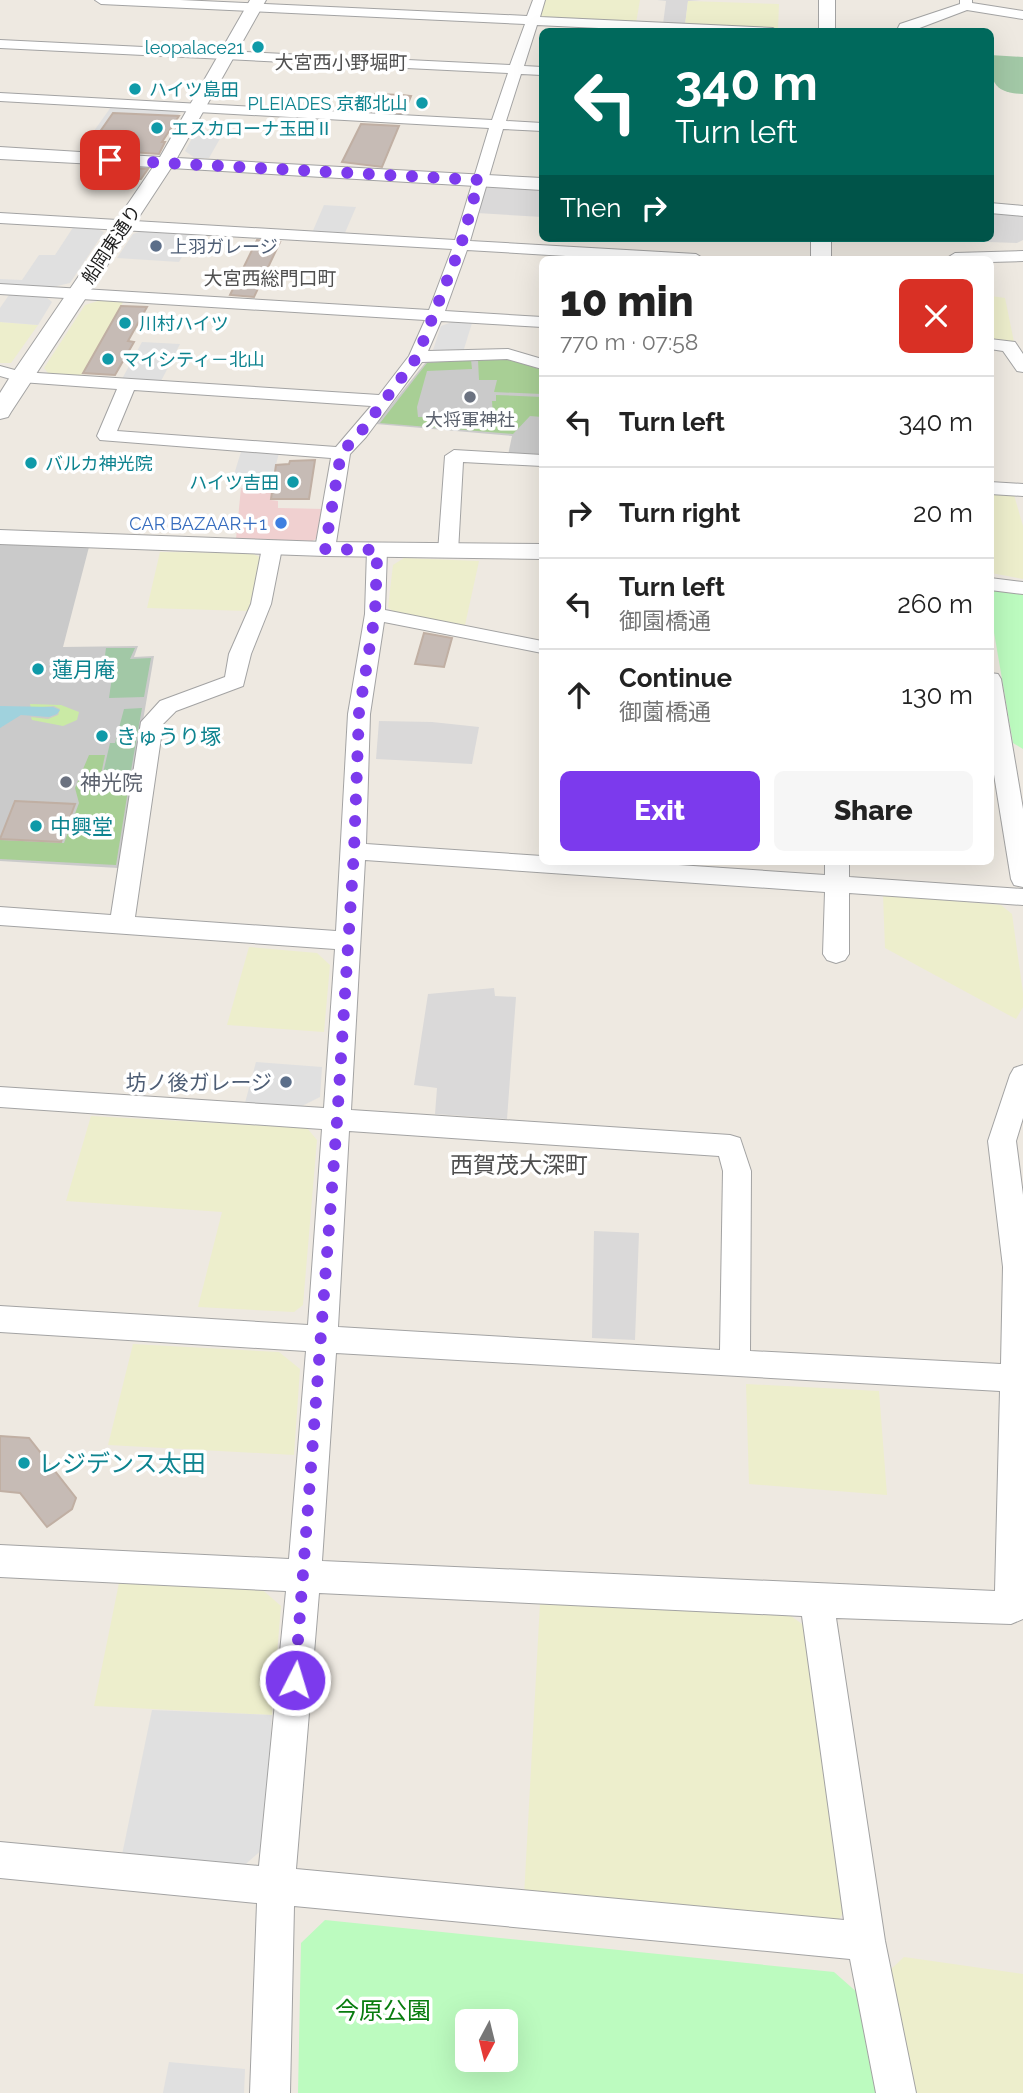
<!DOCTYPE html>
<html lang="en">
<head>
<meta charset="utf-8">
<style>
	:root { --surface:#fff; --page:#f6f6f6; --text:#222; --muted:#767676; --line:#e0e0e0; --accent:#7c3aed }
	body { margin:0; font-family:Raleway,"Noto Sans JP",sans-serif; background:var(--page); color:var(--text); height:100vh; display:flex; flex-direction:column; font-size:26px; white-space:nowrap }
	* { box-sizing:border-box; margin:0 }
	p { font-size:23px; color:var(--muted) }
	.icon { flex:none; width:38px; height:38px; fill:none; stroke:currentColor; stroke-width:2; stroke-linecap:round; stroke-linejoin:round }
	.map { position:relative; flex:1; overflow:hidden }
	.panel { position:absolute; left:539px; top:256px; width:455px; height:609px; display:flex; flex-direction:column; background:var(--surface); border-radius:10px; box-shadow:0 7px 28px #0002 }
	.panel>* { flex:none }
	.top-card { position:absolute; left:539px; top:28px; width:455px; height:214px; border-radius:10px; box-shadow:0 7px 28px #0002; background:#00695c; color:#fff; overflow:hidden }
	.needle { width:46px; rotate:187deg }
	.fabs { position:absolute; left:455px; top:2009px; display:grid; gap:14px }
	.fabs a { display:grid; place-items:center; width:63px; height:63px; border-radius:10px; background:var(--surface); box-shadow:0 7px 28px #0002; font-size:35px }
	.pin { position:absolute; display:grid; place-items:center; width:60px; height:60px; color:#fff; margin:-30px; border-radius:14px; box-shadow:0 4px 10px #0006 }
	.me { position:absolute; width:77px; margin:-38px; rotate:5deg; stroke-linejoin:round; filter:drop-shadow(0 0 5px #0008) }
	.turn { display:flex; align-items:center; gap:24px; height:147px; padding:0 21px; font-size:32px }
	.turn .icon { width:91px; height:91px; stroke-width:2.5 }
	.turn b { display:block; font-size:49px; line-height:60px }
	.then { display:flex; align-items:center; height:66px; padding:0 21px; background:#0003; gap:14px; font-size:26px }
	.round { display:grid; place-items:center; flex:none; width:74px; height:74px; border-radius:10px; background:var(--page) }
	.overview { display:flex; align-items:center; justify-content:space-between; height:119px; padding:0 21px }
	h1 { font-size:42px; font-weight:800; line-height:52px }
	.cta { display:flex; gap:14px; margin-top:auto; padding:14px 21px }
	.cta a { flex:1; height:80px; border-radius:10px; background:var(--accent); color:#fff; font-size:28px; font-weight:800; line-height:80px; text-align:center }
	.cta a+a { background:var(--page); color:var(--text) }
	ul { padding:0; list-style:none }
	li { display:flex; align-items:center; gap:21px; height:91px; padding:0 21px; border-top:2px solid var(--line) }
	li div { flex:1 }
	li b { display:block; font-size:26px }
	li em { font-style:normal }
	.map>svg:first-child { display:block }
	.residential { fill:#dad9d9 }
	.commercial { fill:#f0d0d0 }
	.religious { fill:#cacaca }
	.farmland { fill:#edeecc }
	.grass { fill:#caeaa5 }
	.forest { fill:#a8cf95 }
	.cemetery { fill:#a2c8a6 }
	.park { fill:#bcfbbf; fill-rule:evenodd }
	.parking { fill:#e0e0e0 }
	.water { fill:#a0d2dd }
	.building { fill:#c6bbb5; stroke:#c0afa3; stroke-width:2 }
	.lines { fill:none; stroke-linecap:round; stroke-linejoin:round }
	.minor-casing { stroke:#a3a3a3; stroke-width:2 }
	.tertiary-casing { stroke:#a3a3a3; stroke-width:2 }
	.minor { fill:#fff; fill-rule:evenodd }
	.tertiary { fill:#fff; fill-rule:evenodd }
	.route { stroke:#7c3aed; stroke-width:12; stroke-dasharray:0 21.6 }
	.culture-dot { fill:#0f9aa8; stroke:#fff; stroke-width:2.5 }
	.service-dot { fill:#5c6f8a; stroke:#fff; stroke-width:2.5 }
	.worship-dot { fill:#6b7280; stroke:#fff; stroke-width:2.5 }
	.shop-dot { fill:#3f7fe0; stroke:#fff; stroke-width:2.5 }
	.labels { text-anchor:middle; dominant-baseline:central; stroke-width:7; stroke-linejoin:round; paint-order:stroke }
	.far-culture-label { font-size:18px; fill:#0d838f; stroke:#fff; text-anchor:start }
	.far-street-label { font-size:18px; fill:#1c1c1c; stroke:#fff }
	.far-service-label { font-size:18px; fill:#4e5e75; stroke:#fff; text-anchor:start }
	.far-worship-label { font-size:18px; fill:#5b616d; stroke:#fff }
	.far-shop-label { font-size:18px; fill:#366cbe; stroke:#fff; text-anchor:end }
	.far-neighbourhood-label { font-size:19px; fill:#4f4f4f; stroke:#fff }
	.culture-label { font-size:21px; fill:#0d838f; stroke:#fff; text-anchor:start }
	.worship-label { font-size:21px; fill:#5b616d; stroke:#fff; text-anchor:start }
	.service-label { font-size:21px; fill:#4e5e75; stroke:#fff; text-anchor:end }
	.neighbourhood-label { font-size:23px; fill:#4f4f4f; stroke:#fff }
	.near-culture-label { font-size:24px; fill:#0d838f; stroke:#fff; text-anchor:start }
	.near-park-label { font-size:24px; fill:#087c0e; stroke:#fff }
</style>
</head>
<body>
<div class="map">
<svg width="1023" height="2093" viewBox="0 0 1023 2093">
	<rect width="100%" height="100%" fill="#eee9e1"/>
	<!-- residential -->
	<g class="residential">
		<path d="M657,0H701L688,1L685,25L663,24L666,1Z"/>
		<path d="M495,186L542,188V217L477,213L486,188Z"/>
		<path d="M991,212L1023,214V240L1017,243L960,241L959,238H990Z"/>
		<path d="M379,721L432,722L479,727L472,764L376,759Z"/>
		<path d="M494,988L495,996L516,997L507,1119L435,1114L437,1088L414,1085L428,994Z"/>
		<path d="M594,1231L639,1233L635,1340L592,1338Z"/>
	</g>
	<!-- commercial -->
	<path class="commercial" d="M241,488L272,489L271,500L278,501V508L325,509L322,536L312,541L236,539Z"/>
	<!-- religious -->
	<g class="religious">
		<path d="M504,357L542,369V457L508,455L512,436L376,424L426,362Z"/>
		<path d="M0,544L89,547L63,647L138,646L134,657L154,656L118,868L0,861Z"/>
	</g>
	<!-- farmland -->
	<g class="farmland">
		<path d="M545,0H640L636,23L545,18L539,15Z"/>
		<path d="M688,1L779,4L778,29L685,25Z"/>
		<path d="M991,296L1005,298L1014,342L991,339Z"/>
		<path d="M101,300L123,302L81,376L48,373L44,368L85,305Z"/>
		<path d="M0,322L38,325L11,363H0Z"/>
		<path d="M990,494L1014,495L1023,526V579L991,573Z"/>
		<path d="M160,552L251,553L262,558L248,611L147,608Z"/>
		<path d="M404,558L479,561L465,625L394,613L388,607L393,565Z"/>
		<path d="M883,895L1001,905L1012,914L1023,993V1007L1016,1019L885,948Z"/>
		<path d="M249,947L317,953L330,965L324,1032L227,1025Z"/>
		<path d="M91,1116L307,1128L317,1140L303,1305L294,1312L198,1307L222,1212L66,1201Z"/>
		<path d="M133,1344L279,1352L300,1369L294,1455L108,1445Z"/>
		<path d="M746,1384L879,1391L887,1495L749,1484Z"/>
		<path d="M119,1583L258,1586L281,1606L272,1715L94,1706Z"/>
		<path d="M540,1603L791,1616L809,1629L845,1910L836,1924L524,1897Z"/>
		<path d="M904,1957L1023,1974V2093H916L890,1970Z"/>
	</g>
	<!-- grass -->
	<path class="grass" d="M30,704L61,705L79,712L77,720L63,726L32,720L31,717L48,719L58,715L60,709L54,706L31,708Z"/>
	<!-- forest -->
	<g class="forest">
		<path d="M504,358L542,370V394L494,392L497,380H479L478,360Z"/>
		<path d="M471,360L472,369L427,371L417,407L418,417H436L447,413L461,416H493L492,401H496V395L542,397V417L530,416L513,434L380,423L427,363Z"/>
		<path d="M89,755H105L99,785L129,784L116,865L0,859V840L64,843L79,803L75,788Z"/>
	</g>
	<!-- cemetery -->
	<g class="cemetery">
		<path d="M990,55L1023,57V94C994,93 990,82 990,55Z"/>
		<path d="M106,648H135L130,659L151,658L144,697L109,698L114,663H104Z"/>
		<path d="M142,708L129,782H101L110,743H115L124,709Z"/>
	</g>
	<!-- park -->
	<g class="park">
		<path d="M995,590L1023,593V749L1013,743L991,615L990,592Z"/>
		<path d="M325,1920L834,1972L859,1994L878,2093H298L301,1943ZM467,2021H506V2060H467Z"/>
	</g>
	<!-- parking -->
	<g class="parking">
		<path d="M111,107L173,110L181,113L134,141L89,138Z"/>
		<path d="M195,133L222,135L209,158H195L185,151Z"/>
		<path d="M324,205L356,207L344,235L312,233Z"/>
		<path d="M74,226L94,227L104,232L70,283L53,287L0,284V279L22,280L39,255H55Z"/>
		<path d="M142,231L195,234L179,262L117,258L133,234Z"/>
		<path d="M9,295L46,297L52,302L38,325L0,322V308Z"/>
		<path d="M452,322L472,323L463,352L441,354L433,350L441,326Z"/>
		<path d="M142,342L180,344L161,381L122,379Z"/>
		<path d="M241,452L279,453L271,483L232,481Z"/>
		<path d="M256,1062L322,1067L320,1097L302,1106L245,1103Z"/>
		<path d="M152,1710L272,1715L264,1848L240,1869L122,1855Z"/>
		<path d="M169,2062L245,2069L244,2093H163Z"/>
	</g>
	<!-- water -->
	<path class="water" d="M0,706L53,707L60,710L57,714L49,717L21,715L0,728Z"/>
	<!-- building -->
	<g class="building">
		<path d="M375,94L402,95L411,96L404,113L367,111Z"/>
		<path d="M113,113L179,116L162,142H165L159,154L88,149Z"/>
		<path d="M361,124L399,126L382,167L342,162Z"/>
		<path d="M111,167L148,169L141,179H132L128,185L101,183Z"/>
		<path d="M257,240L280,242L254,297L230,295Z"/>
		<path d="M121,306L147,307L128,341L134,342L115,375L83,373Z"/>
		<path d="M315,460L309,499H271L276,465L289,464L290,461Z"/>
		<path d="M424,633L452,638L444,667L415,664Z"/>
		<path d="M15,801L75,804L61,842L0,839Z"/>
		<path d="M0,1436L29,1438L76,1498L72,1509L47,1527L20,1493L0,1491Z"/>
	</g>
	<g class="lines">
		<defs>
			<g id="minor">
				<path d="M95,0H180L527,16L533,0H545L540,17L773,28L779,32H682L537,25L524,66L542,67V75L521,74L506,121L542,123V131L503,129L470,241L696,254L704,259H615L467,250L445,311L542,317V327L441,321L428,351L508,349L542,359V369L507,359L422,362L366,437L350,454L335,549L325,555L315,549L331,458L100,440L97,436L117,389L21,382L0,376V366L22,372L379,395L409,356L425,320L0,294V284L429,310L452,249L0,223V213L455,240L489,128L0,101V93L492,120L508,73L0,48V40L510,65L525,24L101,4ZM134,390L371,406L336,447L117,431Z"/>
				<path d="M960,0H972V3L1023,11V19L967,10L909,32H896L900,24L960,4Z"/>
				<path d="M990,203L1023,206V216L990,213Z"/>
				<path d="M1023,251V261L990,262V259L947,258L955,253Z"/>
				<path d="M990,339L1015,342L1023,354V372L1017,371L1003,351L990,349Z"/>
				<path d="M454,450L542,455V466L463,462L458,552L455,556H441L438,552L445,456Z"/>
				<path d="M990,482L1023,484V496L990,494Z"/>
				<path d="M272,542L282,548L271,604L251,654L243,686L176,711L163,724L135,917L336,931L348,714L365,614L367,550L370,546H384L387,550L385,610L542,641V653L384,622L370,714L366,844L542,856V861H619L825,875V861H849V877L1023,889V905L849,893V954L845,960L836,963L827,960L823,954L825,892L365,860L351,1110L730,1135L740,1138L751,1171L750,1351L1001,1364L1003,1267L988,1141L1010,1075L1014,1068L1023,1065V1118L1016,1141L1023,1195V1619L1011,1624L836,1618L885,1941L916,2093H876L850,1959L294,1906L290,2093H250L257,1903L0,1878V1842L259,1866L286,1591L0,1577V1545L289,1559L306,1351L0,1332V1306L308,1325L322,1129L0,1107V1087L324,1108L335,949L0,925V907L111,915L141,722L160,701L225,677L229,654L251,604L262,548ZM349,1131L719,1156L723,1171L720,1350L338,1327ZM336,1353L1000,1391L995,1591L322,1561ZM319,1593L802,1616L844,1920L296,1869Z"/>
				<path d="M990,578L1023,582V594L990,590Z"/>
				<path d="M990,673L998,674L1001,679L1023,809V887L1014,885L1011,879L990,750Z"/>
			</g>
			<g id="tertiary">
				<path d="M250,0H266L177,158L542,178V190L171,168L11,412L8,417L0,419V393L10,377L153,167L0,159V147L160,157Z"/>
				<rect x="819" y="0" width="16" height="32"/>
				<rect x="811" y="238" width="20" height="21"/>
				<path d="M0,530L325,542L542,544V559L325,556L0,544Z"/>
			</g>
		</defs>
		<!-- minor casing -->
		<use href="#minor" class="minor-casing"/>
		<!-- tertiary casing -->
		<use href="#tertiary" class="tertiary-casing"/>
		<!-- minor -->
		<use href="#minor" class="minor"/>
		<!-- tertiary -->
		<use href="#tertiary" class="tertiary"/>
	</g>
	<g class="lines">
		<!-- route -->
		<path class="route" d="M110,160L479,180L461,245L417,357L360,433L341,453L325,549L377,550V559L375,614L359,713L354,851L337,1121L295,1680"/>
	</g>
	<!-- markers -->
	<g class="culture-dot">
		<circle cx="258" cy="47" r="7"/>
		<circle cx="135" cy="89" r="7"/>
		<circle cx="422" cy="103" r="7"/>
		<circle cx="157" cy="128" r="7"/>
		<circle cx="125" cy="323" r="7"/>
		<circle cx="108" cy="359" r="7"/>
		<circle cx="31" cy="463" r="7"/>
		<circle cx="293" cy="482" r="7"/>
		<circle cx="38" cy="669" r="7"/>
		<circle cx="102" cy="736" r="7"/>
		<circle cx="36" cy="826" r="7"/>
		<circle cx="24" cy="1463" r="7"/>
	</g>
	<g class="service-dot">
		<circle cx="156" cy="246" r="7"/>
		<circle cx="286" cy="1082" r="7"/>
	</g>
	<g class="worship-dot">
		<circle cx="470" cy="397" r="7"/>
		<circle cx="66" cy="782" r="7"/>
	</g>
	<circle class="shop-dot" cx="281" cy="523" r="7"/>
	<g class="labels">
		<!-- far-culture labels -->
		<g class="far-culture-label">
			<text x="244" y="47" text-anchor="end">leopalace21</text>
			<text x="149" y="89">ハイツ島田</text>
			<text x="408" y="103" text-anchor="end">PLEIADES 京都北山</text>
			<text x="171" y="128">エスカローナ玉田Ⅱ</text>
			<text x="139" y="323">川村ハイツ</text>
			<text x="122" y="359">マイシティ－北山</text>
			<text x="45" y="463">バルカ神光院</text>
			<text x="279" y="482" text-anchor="end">ハイツ吉田</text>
		</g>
		<!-- far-street labels -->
		<g class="far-street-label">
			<text transform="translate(111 244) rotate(-56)">船岡東通り</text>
		</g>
		<!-- far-service labels -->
		<g class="far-service-label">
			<text x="170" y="246">上羽ガレージ</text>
		</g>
		<!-- far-worship labels -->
		<g class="far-worship-label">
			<text x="470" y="419">大将軍神社</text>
		</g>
		<!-- far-shop labels -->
		<g class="far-shop-label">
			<text x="267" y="523">CAR BAZAAR＋1</text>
		</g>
		<!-- far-neighbourhood labels -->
		<g class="far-neighbourhood-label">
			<text x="341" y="62">大宮西小野堀町</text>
			<text x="270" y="278">大宮西総門口町</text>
		</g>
		<!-- culture labels -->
		<g class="culture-label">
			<text x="52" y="669">蓮月庵</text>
			<text x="116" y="736">きゅうり塚</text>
			<text x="50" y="826">中興堂</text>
		</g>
		<!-- worship labels -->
		<g class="worship-label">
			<text x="80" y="782">神光院</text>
		</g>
		<!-- service labels -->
		<g class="service-label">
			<text x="272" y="1082">坊ノ後ガレージ</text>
		</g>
		<!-- neighbourhood labels -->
		<g class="neighbourhood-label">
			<text x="519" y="1164">西賀茂大深町</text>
		</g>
		<!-- near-culture labels -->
		<g class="near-culture-label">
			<text x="38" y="1463">レジデンス太田</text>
		</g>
		<!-- near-park labels -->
		<g class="near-park-label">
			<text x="383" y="2010">今原公園</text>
		</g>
	</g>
</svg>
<div class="fabs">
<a><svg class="needle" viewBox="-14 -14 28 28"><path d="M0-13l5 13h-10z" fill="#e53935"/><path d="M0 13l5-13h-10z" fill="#767676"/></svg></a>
</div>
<div class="pin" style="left:110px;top:160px;background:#d93025"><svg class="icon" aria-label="arrive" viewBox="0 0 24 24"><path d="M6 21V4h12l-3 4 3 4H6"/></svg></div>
<svg class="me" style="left:295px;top:1680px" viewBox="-20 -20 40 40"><circle r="17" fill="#7c3aed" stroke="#fff" stroke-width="3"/><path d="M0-11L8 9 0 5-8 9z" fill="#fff"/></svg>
<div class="top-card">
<div class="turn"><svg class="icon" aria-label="left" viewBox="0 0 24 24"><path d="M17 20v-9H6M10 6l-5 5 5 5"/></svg><div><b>340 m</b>Turn left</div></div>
<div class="then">Then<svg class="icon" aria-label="right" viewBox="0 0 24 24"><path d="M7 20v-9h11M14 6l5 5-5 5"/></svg></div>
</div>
<section class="panel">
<div class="overview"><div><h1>10 min</h1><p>770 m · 07:58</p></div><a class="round" style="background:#d93025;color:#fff"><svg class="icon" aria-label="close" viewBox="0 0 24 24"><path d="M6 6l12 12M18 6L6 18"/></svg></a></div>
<ul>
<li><svg class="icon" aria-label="left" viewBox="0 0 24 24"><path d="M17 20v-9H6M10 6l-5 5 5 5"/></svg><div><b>Turn left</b></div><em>340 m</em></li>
<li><svg class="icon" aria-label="right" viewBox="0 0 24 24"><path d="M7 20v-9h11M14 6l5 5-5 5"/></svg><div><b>Turn right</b></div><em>20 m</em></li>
<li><svg class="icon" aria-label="left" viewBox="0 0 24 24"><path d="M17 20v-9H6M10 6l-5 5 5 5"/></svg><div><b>Turn left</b><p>御園橋通</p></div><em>260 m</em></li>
<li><svg class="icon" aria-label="ahead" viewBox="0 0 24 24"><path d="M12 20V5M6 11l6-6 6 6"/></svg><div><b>Continue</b><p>御薗橋通</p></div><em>130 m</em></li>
</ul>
<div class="cta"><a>Exit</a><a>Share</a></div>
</section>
</div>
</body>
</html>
